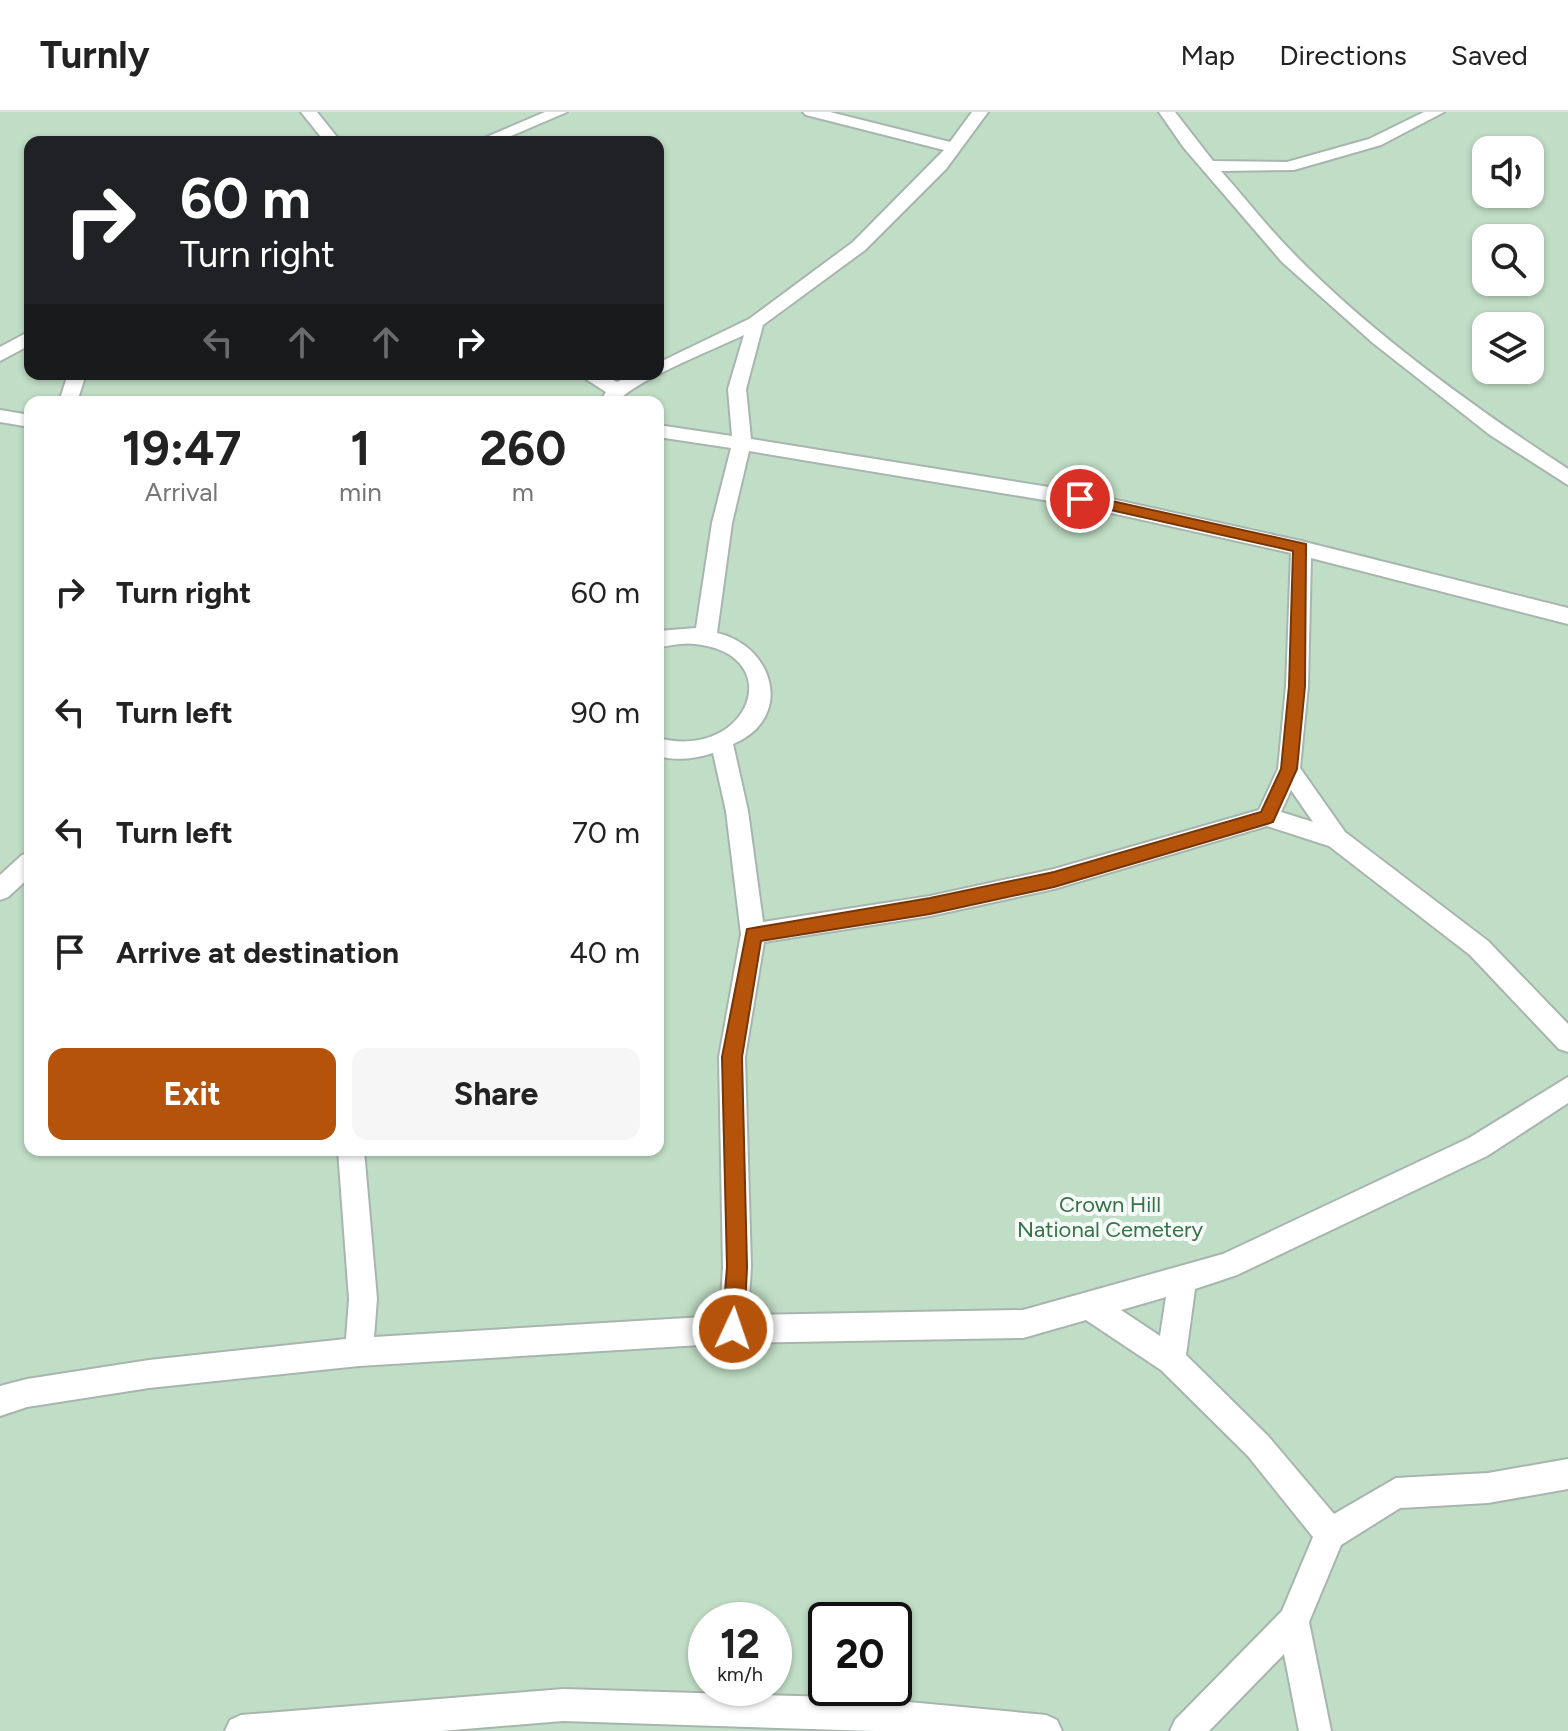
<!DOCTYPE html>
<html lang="en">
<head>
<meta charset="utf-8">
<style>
	:root { --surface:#fff; --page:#f6f6f6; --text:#222; --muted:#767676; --line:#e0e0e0; --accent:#b45309 }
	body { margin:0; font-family:Figtree,sans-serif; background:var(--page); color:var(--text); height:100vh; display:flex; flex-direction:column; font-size:30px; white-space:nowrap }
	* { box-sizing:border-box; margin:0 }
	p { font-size:26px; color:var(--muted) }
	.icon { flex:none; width:44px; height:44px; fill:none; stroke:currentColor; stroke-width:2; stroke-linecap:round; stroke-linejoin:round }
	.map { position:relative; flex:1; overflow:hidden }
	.drawer { position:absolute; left:24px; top:284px; width:640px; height:760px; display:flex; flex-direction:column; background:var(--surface); border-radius:16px; box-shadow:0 2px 6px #0004 }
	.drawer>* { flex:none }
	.top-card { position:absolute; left:24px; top:24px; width:640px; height:244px; border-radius:16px; box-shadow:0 2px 6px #0004; background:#202124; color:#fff; overflow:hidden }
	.tools { position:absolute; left:1472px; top:24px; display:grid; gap:16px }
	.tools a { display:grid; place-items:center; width:72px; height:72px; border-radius:16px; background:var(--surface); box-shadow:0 2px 6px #0004; font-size:40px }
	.speed { position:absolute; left:688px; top:1490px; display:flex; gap:16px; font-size:40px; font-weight:700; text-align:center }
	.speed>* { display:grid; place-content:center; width:104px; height:104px; border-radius:50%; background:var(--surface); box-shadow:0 2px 6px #0004; line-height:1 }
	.speed small { font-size:20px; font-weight:400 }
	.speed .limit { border:4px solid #111; border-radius:12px; background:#fff; color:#111 }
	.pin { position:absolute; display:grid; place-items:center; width:68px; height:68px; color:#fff; margin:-34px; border:4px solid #fff; border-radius:50%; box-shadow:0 2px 8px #0007 }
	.me { position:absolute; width:88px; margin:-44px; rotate:3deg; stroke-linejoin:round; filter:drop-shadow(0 0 6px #0008) }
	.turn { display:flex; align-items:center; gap:28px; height:168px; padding:0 24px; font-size:36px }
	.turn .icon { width:104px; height:104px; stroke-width:2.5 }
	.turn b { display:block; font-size:56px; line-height:68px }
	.lanes { display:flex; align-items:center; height:76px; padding:0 24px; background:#0003; justify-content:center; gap:40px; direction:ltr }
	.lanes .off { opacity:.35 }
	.eta { display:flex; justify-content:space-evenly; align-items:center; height:136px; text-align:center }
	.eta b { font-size:48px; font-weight:700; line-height:56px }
	.cta { display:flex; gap:16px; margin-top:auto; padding:16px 24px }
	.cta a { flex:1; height:92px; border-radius:16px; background:var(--accent); color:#fff; font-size:32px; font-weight:700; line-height:92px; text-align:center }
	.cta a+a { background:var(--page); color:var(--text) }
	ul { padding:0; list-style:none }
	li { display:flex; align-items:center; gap:24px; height:120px; padding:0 24px }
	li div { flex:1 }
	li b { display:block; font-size:30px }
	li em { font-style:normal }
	header { display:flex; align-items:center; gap:48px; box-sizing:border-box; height:112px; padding:0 40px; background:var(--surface); border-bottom:2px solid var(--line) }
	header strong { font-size:38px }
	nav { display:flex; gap:44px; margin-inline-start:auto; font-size:28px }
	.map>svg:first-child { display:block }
	.green { fill:#c0ddc5; fill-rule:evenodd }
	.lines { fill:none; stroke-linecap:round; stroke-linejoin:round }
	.minor-casing { stroke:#a8b5af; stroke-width:4 }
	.minor { fill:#fff; fill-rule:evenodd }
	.route { fill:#b45309; stroke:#753606; stroke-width:2 }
	.labels { text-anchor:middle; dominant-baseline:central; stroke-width:8; stroke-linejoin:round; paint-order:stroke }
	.park-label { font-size:22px; fill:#337245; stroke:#f6faf8 }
</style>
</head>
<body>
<header>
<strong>Turnly</strong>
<nav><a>Map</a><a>Directions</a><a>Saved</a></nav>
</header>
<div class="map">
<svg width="1568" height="1619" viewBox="0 0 1568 1619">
	<rect width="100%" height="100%" fill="#e5ede9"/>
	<!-- green -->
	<path class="green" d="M0,0H1568V1619H0ZM30,30H658V262H30ZM1486,38H1530V82H1486ZM1486,126H1530V170H1486ZM1486,214H1530V258H1486ZM30,290H658V1038H30ZM706,1508H774V1576H706ZM826,1508H894V1576H826Z"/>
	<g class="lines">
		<defs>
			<g id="minor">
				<path d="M301,0H317L341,30H325Z"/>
				<path d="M545,0H567L497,30H475Z"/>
				<path d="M803,0H830L950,30L972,0H988L946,57L865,138L763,213L746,277L751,327L1080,380L1301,429L1568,496V512L1311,446L1308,574L1300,656L1345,720L1488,829L1568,912V940L1559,937L1470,843L1329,734L1267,714L1054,777L930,804L764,830L745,945L751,1155L748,1203L1023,1198L1223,1142L1469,1026L1568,965V991L1487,1044L1237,1163L1195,1177L1186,1243L1268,1324L1334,1402L1396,1366L1488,1361L1568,1347V1377L1488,1391L1400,1396L1341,1433L1309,1510L1331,1619H1299L1284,1542L1209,1619H1170L1175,1608L1282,1499L1313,1425L1248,1344L1161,1258L1086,1208L1023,1226L733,1231L359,1254L149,1276L27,1295L0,1304V1274L27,1267L149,1248L346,1227L349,1187L338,1038H364L377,1187L374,1225L720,1204L723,1155L719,945L741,822L726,699L713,641C694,647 677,649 658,644V626C749,650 790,542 695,532C683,530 670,534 658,535V519L696,516L712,411L731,336L658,325V313L732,324L728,277L744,223C717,236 631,270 618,290H600L606,280L578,262H601L617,270L634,262H658V251L749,207L853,130L944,38L806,3ZM749,339L1080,394L1291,441L1286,574L1278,657L1259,698L1054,757L930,784L763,810L748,699L733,632C794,607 775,534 717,521L732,411ZM1291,678L1313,710L1281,700ZM1166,1185L1160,1224L1121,1198Z"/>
				<path d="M1159,0H1175L1213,49L1287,50L1369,27L1424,0H1444L1381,33L1294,58L1221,59C1245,86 1268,116 1294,142C1372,222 1475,296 1568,357V373L1490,323L1373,231L1282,150L1184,36Z"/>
				<path d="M30,219V233L0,249V235Z"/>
				<path d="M68,262H86L77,290H59Z"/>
				<path d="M0,298L30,303V315L0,310Z"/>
				<path d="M30,740V765L8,785L0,788V763L22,743Z"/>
				<path d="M563,1577L866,1586L1046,1603L1057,1608L1062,1619H875L563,1609L441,1619H225L230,1608L241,1603Z"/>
			</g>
		</defs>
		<!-- minor casing -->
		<use href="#minor" class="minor-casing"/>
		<!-- minor -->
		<use href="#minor" class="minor"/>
	</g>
	<!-- route -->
	<path class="route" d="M1080,382L1306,432L1305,574L1297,657L1273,710L1267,712L1054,775L930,802L761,829L742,945L747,1155L744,1217L741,1225L733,1228L726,1225L722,1217L727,1155L722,945L747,817L930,786L1054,760L1261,700L1281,657L1289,574L1293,439L1075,390L1073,387Z"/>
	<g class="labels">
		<!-- park labels -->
		<g class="park-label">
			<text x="1110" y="1092">Crown Hill<tspan x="1110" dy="25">National Cemetery</tspan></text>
		</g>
	</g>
</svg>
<div class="tools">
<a><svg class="icon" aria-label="sound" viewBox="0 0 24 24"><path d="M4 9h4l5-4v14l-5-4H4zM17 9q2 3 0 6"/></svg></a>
<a><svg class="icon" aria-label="search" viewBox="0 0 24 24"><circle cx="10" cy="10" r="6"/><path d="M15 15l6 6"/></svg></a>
<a><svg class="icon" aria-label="layers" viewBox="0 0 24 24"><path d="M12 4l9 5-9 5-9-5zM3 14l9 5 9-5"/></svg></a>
</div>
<div class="speed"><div>12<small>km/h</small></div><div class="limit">20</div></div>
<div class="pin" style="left:1080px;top:387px;background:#d93025"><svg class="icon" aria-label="arrive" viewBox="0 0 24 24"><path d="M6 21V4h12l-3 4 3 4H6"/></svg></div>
<svg class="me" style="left:733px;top:1217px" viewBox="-20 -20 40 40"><circle r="17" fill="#b45309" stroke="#fff" stroke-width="3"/><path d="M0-11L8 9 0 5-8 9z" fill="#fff"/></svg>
<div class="top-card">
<div class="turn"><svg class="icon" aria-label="right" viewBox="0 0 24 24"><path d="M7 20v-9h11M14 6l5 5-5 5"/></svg><div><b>60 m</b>Turn right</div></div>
<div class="lanes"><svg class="icon off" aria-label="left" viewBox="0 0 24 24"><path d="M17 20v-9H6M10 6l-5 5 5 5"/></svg><svg class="icon off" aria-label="ahead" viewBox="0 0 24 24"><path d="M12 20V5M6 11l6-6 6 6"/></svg><svg class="icon off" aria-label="ahead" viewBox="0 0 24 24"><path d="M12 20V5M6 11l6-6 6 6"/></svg><svg class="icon" aria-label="right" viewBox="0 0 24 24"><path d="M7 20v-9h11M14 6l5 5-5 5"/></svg></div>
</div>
<section class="drawer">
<div class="eta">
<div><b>19:47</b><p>Arrival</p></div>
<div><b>1</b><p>min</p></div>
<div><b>260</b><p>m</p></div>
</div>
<ul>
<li><svg class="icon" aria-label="right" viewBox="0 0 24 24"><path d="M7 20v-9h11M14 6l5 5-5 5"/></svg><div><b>Turn right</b></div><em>60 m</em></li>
<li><svg class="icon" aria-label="left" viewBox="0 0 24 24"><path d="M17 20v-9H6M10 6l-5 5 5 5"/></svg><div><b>Turn left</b></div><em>90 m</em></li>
<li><svg class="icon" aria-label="left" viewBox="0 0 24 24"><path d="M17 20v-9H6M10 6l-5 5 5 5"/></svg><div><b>Turn left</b></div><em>70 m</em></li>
<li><svg class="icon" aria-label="arrive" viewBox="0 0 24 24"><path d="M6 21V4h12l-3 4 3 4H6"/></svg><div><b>Arrive at destination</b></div><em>40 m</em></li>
</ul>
<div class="cta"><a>Exit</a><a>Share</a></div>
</section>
</div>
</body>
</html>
